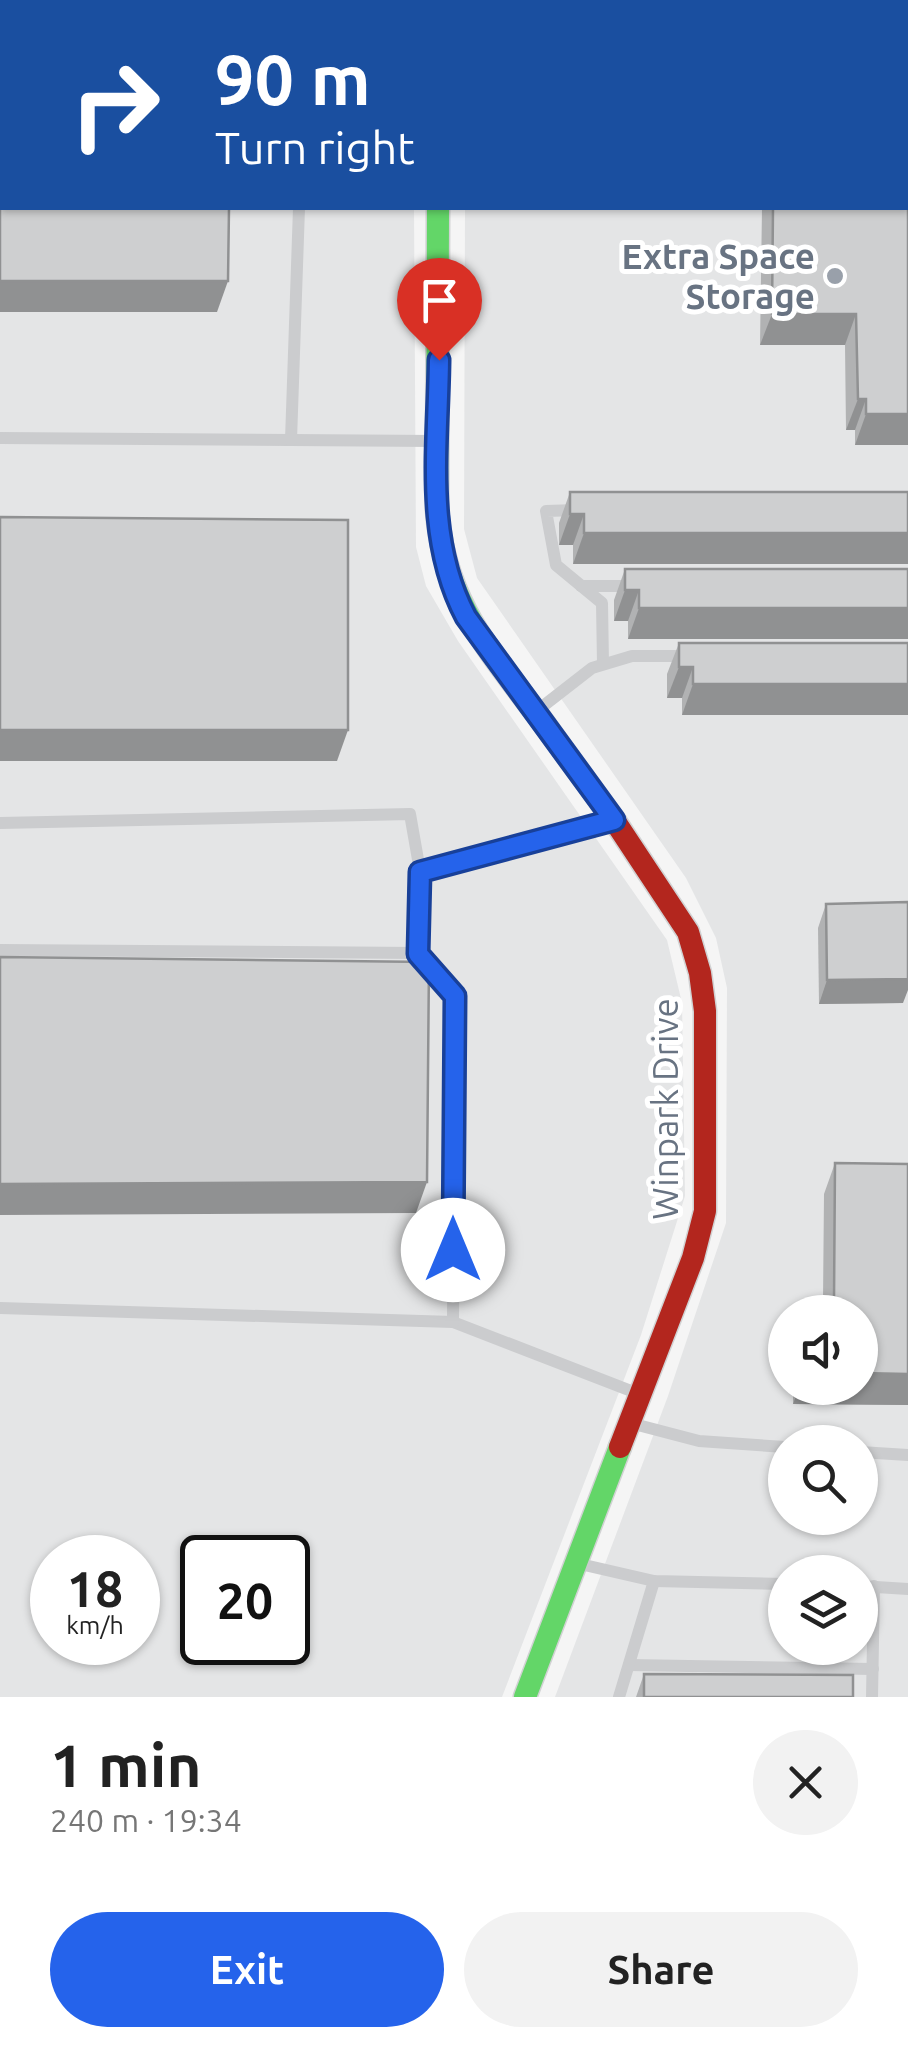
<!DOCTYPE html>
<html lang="en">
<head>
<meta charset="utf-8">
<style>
	:root { --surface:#fff; --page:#f2f2f2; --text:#222; --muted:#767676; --accent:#2563eb }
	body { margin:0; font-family:Ubuntu,sans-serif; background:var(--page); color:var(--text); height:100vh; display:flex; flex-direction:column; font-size:38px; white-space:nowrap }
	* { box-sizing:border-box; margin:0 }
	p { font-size:32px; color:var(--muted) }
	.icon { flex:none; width:55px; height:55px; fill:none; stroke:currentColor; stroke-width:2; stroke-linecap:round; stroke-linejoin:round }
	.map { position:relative; height:1697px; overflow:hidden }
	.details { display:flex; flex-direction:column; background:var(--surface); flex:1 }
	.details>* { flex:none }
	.guide { position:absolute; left:0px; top:0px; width:910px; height:210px; box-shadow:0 2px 8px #0004; background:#1a4fa0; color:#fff; overflow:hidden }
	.fabs { position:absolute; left:768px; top:1295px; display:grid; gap:20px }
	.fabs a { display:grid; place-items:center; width:110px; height:110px; border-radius:50%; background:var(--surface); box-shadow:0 2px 8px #0004; font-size:50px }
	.speed { position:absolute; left:30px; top:1535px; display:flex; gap:20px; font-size:50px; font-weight:700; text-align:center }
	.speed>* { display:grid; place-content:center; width:130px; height:130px; border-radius:50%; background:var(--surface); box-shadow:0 2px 8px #0004; line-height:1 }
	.speed small { font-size:25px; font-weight:400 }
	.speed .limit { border:5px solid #111; border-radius:15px; background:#fff; color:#111 }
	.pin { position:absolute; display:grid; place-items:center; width:85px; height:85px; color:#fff; margin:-102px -42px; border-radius:50% 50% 50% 0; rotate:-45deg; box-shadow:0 0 10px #0007 }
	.pin .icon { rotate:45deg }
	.me { position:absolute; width:110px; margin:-55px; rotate:0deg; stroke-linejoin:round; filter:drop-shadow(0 0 8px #0008) }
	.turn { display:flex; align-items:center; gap:35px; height:210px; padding:0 50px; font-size:45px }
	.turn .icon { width:130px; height:130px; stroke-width:2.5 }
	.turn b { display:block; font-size:70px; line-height:85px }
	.round { display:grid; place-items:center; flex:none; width:105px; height:105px; border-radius:52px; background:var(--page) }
	.summary { display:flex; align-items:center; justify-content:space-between; height:170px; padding:0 50px }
	h1 { font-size:60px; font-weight:700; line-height:75px }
	.primary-button { display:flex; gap:20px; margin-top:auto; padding:20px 50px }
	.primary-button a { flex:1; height:115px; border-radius:60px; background:var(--accent); color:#fff; font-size:40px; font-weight:700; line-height:115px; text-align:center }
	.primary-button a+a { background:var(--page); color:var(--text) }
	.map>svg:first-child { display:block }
	.built { fill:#e4e5e6; fill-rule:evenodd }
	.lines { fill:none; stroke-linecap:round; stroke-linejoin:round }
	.fast-casing { stroke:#d1d2d3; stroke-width:25 }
	.jam-casing { stroke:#d1d2d3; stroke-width:25 }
	.lane { stroke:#cbccce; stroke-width:12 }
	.street { stroke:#cbccce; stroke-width:25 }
	.fast { stroke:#63d668; stroke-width:22 }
	.jam { stroke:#b3261e; stroke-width:22 }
	.wall { fill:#b1b2b3 }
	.shaded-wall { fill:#909192 }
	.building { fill:#cecfd0; stroke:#909192; stroke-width:2.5 }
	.route-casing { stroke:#184099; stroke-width:25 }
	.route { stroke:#2563eb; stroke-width:18 }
	.poi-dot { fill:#99a0aa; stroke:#fff; stroke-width:4 }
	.labels { text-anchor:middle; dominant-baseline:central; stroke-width:10; stroke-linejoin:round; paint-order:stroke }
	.poi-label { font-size:35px; font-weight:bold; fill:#687382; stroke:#fff; text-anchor:end }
	.street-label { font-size:35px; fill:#687382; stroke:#fff }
</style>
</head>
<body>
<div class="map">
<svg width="908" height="1697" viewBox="0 0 908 1697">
	<rect width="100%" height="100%" fill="#f5f5f5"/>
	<!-- built -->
	<g class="built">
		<path d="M0,24L2,208H414L416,547L426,586L458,641L667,940L682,1003L685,1196L641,1335L502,1697H0ZM52,1558H138V1642H52ZM202,1558H288V1642H202Z"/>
		<path d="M908,24V1697H555L668,1396L726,1223L727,988L716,938L686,878L477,578L464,529L465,208H908ZM785,1312H860V1388H785ZM785,1442H860V1518H785ZM785,1572H860V1648H785Z"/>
	</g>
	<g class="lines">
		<defs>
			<g id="fast">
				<path d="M438,208L437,510C444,604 492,653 545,725"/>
				<path d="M525,1697L620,1447"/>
			</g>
			<path id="jam" d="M545,725L614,820L688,932L700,973L705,1011V1211L693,1258L620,1447"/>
		</defs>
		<!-- fast casing -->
		<use href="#fast" class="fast-casing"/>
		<!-- jam casing -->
		<use href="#jam" class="jam-casing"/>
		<!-- lane -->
		<g class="lane">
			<path d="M203,2V0"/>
			<path d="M0,77L2,79"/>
			<path d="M0,438L435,441"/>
			<path d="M291,440L299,208"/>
			<path d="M577,510L546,511L556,565L602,603L603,664"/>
			<path d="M581,586H636"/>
			<path d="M538,710L592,668L632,656H687"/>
			<path d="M0,823L410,814L420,871L611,820"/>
			<path d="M0,950L417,953L420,871"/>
			<path d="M417,953L455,996L453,1322L639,1394"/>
			<path d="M0,1308L453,1322"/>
			<path d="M634,1424L699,1441L785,1447"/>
			<path d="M860,1452L908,1455"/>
			<path d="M580,1564L654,1581L785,1584"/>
			<path d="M860,1586L908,1589"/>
			<path d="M629,1665L873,1669"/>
			<path d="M619,1697L654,1581"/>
			<path d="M872,1697L874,1586"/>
		</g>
		<!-- street -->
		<path class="street" d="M440,2L441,0"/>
		<!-- fast -->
		<use href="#fast" class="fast"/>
		<!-- jam -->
		<use href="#jam" class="jam"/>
	</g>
	<!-- wall -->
	<g class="wall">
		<path d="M762,208H908V445H855V430H846L845,345H760Z"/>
		<path d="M570,492H908V564H573V545H559V523Z"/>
		<path d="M625,569L908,639H628V621H614V600Z"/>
		<path d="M679,643L908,715H682V698H667V674Z"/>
		<path d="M826,904L903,1003L819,1004L818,928Z"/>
		<path d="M835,1163L908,1164V1405L793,1404V1388H860V1312H801L805,1301H823L824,1194Z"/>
		<path d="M644,1674L853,1697H636Z"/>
	</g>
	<!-- shaded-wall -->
	<g class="shaded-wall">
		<path d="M0,281H228L217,312H0Z"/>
		<path d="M772,314H856L845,345H760Z"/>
		<path d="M858,399H866L855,430H846Z"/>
		<path d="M866,414H908V445H855Z"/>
		<path d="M570,514H584L573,545H559Z"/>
		<path d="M584,533H908V564H573Z"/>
		<path d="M625,590H639L628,621H614Z"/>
		<path d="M639,608H908V639H628Z"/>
		<path d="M679,667H693L682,698H667Z"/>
		<path d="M693,684H908V715H682Z"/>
		<path d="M0,730H348L337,761H0Z"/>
		<path d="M908,979V990L903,1003L819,1004L827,980Z"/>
		<path d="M427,1182L416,1213L0,1215V1184Z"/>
		<path d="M860,1373L908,1374V1405L793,1404L799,1388H860Z"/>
	</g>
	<!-- building -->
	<g class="building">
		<path d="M0,110H2V208H229L228,281H0Z"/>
		<path d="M908,157V414H866V399H858L856,314H772L773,208H908Z"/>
		<path d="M570,492H908V533H584V514H570Z"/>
		<path d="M0,517L348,520V730H0Z"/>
		<path d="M625,569H908V608H639V590H625Z"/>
		<path d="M679,643H908V684H693V667H679Z"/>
		<path d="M908,902V979L827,980L826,904Z"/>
		<path d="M0,957L429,962L427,1182L0,1184Z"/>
		<path d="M835,1163L908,1164V1374L860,1373V1312H805V1301H834Z"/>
		<path d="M644,1674L853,1675V1697H644Z"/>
	</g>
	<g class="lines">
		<defs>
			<path id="route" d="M439,360C438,447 424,538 466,617L614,820L420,872L418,954L455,996L453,1250"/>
		</defs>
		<!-- route casing -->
		<use href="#route" class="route-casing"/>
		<!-- route -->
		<use href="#route" class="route"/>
	</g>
	<!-- markers -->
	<circle class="poi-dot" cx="835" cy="276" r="10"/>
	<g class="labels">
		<!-- poi labels -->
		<g class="poi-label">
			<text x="815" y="256">Extra Space<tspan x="815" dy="40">Storage</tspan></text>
		</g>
		<!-- street labels -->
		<g class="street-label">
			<text transform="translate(665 1109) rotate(-90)">Winpark Drive</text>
		</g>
	</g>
</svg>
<div class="fabs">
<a><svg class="icon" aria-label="sound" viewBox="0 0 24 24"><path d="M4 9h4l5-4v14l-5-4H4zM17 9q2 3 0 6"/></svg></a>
<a><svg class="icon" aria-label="search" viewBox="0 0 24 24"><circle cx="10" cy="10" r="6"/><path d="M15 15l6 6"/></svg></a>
<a><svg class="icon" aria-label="layers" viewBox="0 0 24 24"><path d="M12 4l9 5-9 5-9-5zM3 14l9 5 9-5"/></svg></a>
</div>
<div class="speed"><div>18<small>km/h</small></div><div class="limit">20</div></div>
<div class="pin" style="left:439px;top:360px;background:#d93025"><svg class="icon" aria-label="arrive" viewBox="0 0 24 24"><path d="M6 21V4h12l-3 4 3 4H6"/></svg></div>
<svg class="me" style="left:453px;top:1250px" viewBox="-20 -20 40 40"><circle r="19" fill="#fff"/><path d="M0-13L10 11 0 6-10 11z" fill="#2563eb"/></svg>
<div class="guide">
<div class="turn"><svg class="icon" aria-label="right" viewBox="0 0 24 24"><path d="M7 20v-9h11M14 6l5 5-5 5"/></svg><div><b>90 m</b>Turn right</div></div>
</div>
</div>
<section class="details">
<div class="summary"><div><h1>1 min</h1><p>240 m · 19:34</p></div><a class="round"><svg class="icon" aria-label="close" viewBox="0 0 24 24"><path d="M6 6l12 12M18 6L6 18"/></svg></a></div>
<div class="primary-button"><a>Exit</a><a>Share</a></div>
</section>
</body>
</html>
